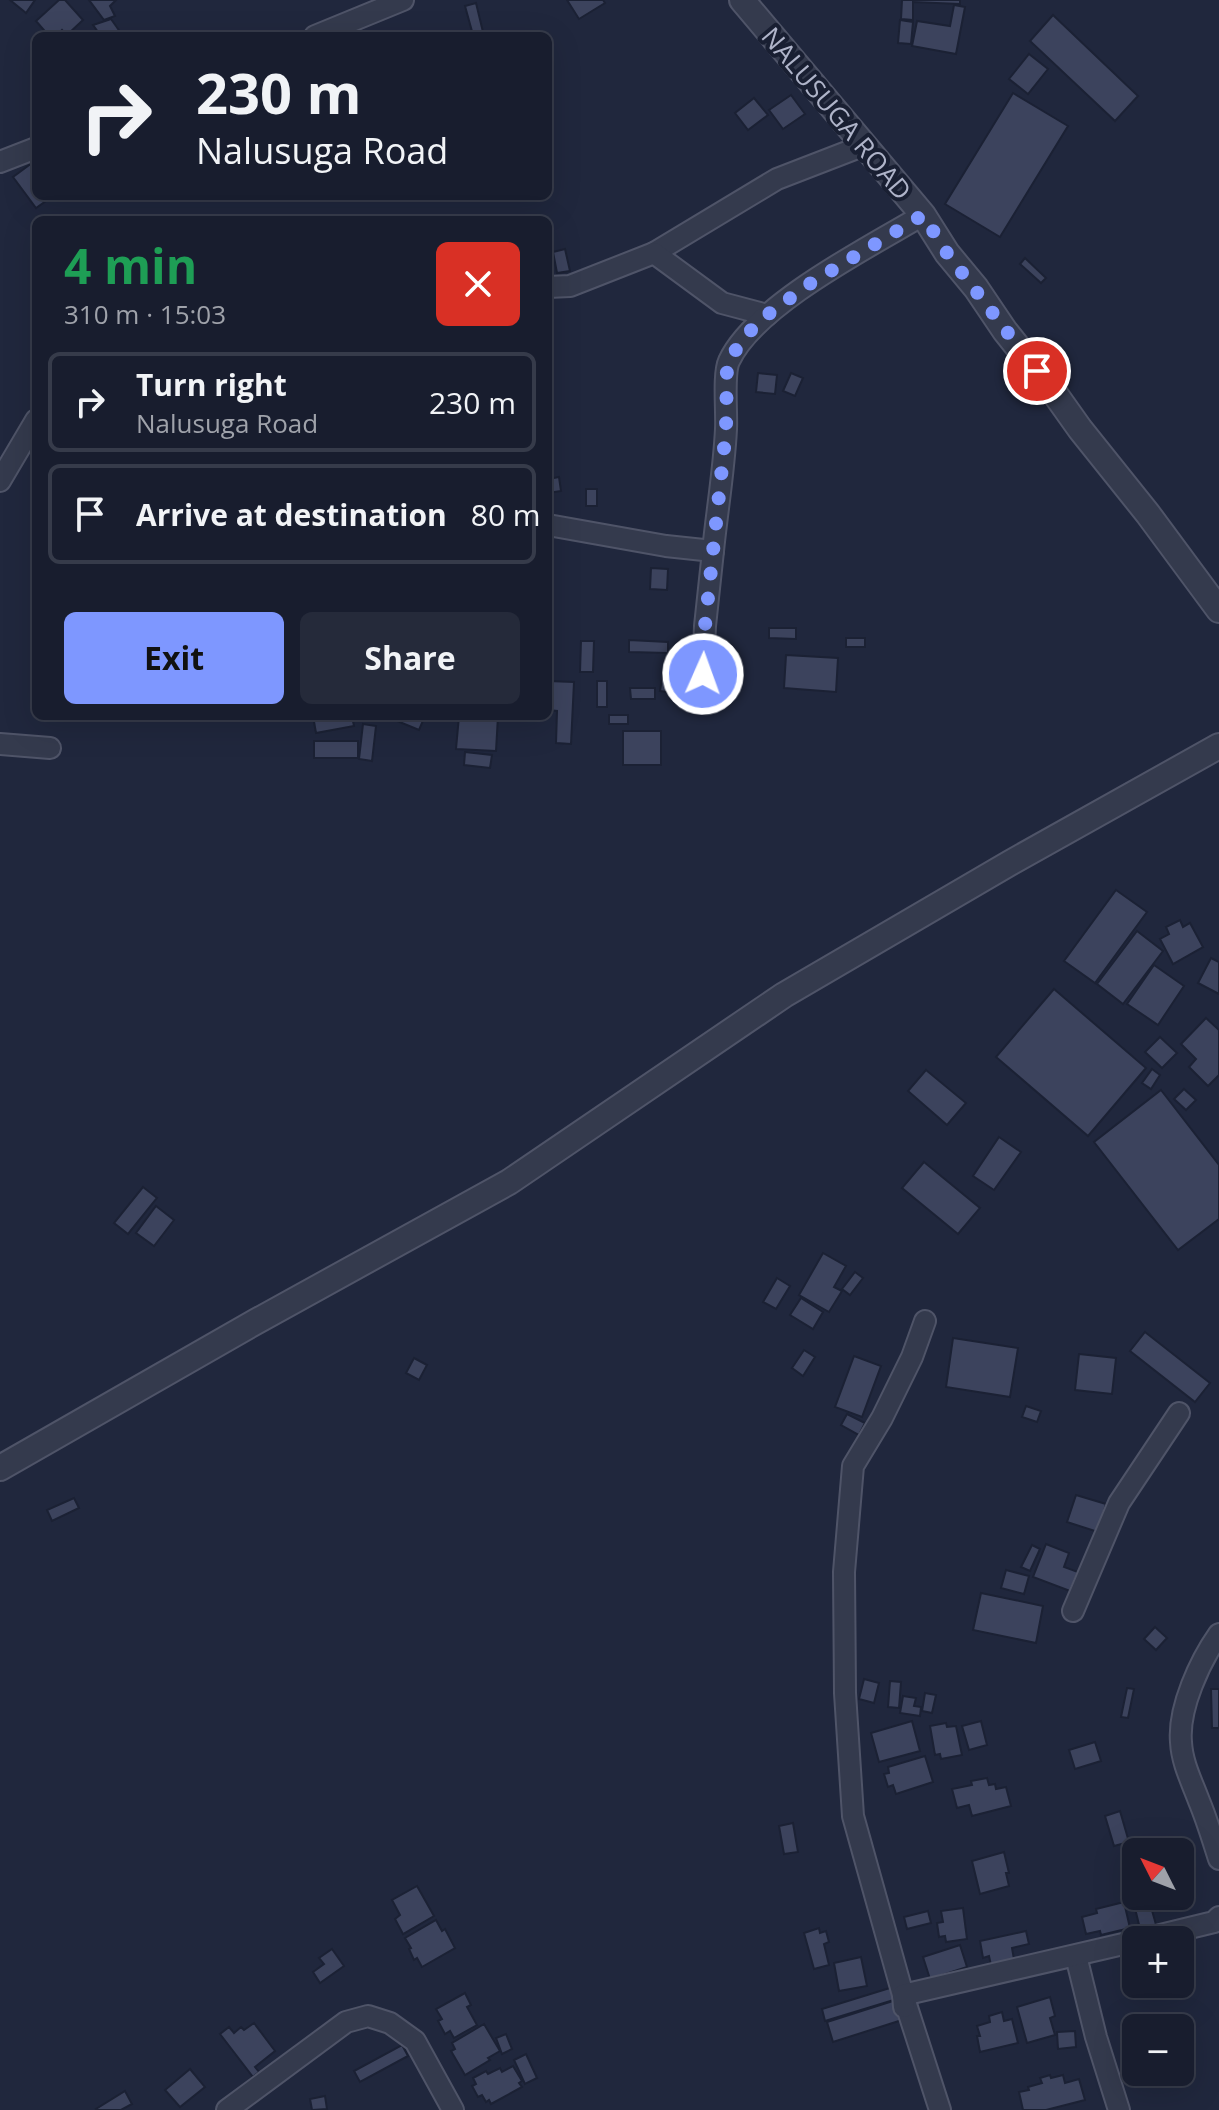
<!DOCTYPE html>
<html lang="en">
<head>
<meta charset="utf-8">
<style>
	:root { --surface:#181d2e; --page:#252a3a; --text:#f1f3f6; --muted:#9fa2aa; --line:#363b4a; --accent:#7e97ff }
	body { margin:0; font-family:"Open Sans",sans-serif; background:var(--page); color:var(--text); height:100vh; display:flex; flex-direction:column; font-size:30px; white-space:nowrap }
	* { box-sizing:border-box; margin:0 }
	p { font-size:26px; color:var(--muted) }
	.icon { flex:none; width:44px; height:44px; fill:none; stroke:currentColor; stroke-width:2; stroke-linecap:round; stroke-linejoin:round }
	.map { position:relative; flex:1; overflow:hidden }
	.side { position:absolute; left:32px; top:216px; width:520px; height:504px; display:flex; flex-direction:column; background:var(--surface); border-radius:12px; box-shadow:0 8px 32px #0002,0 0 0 2px var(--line) }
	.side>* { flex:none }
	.banner { position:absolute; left:32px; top:32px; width:520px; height:168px; border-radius:12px; box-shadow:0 8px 32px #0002,0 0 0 2px var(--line); background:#181d2e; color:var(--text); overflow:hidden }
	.needle { width:52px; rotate:312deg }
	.fabs { position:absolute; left:1122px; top:1838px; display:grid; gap:16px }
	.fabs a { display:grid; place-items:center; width:72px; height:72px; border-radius:12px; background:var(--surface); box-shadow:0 8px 32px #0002,0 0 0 2px var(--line); font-size:40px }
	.pin { position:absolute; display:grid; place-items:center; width:68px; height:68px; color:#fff; margin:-34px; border:4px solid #fff; border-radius:50%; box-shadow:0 2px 8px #0007 }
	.me { position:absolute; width:88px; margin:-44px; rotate:2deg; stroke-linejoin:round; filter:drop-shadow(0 0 6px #0008) }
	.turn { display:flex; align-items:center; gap:28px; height:168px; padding:0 32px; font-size:36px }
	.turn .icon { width:104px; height:104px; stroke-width:2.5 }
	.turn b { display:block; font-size:56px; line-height:68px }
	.round { display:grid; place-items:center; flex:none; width:84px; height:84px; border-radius:12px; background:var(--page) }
	.head { display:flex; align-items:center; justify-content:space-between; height:136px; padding:0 32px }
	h1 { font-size:48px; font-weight:700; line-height:60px; color:#1e9e55 }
	.cta { display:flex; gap:16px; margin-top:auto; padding:16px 32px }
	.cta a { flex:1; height:92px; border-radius:12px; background:var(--accent); color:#111; font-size:32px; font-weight:700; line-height:92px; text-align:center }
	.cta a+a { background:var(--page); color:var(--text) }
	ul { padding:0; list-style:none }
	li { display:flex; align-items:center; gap:24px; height:100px; margin:0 16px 12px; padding:0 16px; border:4px solid var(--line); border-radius:12px }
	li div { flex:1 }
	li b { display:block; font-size:30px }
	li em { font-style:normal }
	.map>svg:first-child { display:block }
	.building { fill:#3c435d; stroke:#1b2134; stroke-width:2 }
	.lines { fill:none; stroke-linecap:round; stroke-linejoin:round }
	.minor-casing { stroke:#4f5468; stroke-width:24 }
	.tertiary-casing { stroke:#4f5468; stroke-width:28 }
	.minor { stroke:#343a4d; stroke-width:20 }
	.tertiary { stroke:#343a4d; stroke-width:24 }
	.route { stroke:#7e97ff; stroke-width:14; stroke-dasharray:0 25.2 }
	.labels { text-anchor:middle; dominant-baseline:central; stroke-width:8; stroke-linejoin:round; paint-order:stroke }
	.street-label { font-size:26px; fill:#afb4c9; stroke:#191f32 }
</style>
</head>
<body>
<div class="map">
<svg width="1219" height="2110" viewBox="0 0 1219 2110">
	<rect width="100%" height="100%" fill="#20273d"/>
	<!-- building -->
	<g class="building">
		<path d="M10,0H35L26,13Z"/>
		<path d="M59,0H65L83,20L67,35L62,30L56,36H49L36,21Z"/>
		<path d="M89,0H116L110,6L115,16L104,20Z"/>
		<path d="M567,0H603L605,3L579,19Z"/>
		<path d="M902,0H960V4L913,2V20L901,19Z"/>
		<path d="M476,3L483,32L473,35L465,6Z"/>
		<path d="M954,5L965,7L956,54L912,46L917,21L950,26Z"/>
		<path d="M1053,15L1138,96L1115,121L1030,41Z"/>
		<path d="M111,19L123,36H101L93,25Z"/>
		<path d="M900,20L913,22L911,44L898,43Z"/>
		<path d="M1029,54L1048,69L1028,94L1009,79Z"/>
		<path d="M1013,93L1068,126L1000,237L945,204Z"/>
		<path d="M791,95L805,114L783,129L769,110Z"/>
		<path d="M754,98L768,115L748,130L735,113Z"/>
		<path d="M36,160V196H53L36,208L13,177Z"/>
		<path d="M565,249L570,271L557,273L553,252Z"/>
		<path d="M1025,258L1046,278L1041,283L1020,264Z"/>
		<path d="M758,373L777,375L775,394L756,392Z"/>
		<path d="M791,373L803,378L795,396L783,391Z"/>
		<path d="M559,477L561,491L548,493V479Z"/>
		<rect x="586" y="489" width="11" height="17"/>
		<path d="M651,568L668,569L667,590L650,589Z"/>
		<path d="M769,628H796V639L769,638Z"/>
		<rect x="846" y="638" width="19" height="9"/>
		<path d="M629,640L668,642V653L629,652Z"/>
		<path d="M581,641H594L593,672H580Z"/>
		<path d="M786,655L838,658L836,692L784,688Z"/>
		<path d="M664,665L688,669L683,695L660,691Z"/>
		<path d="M548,681L574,682L571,744L556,743L557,711L548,710Z"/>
		<rect x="597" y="681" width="10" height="26"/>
		<path d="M630,688H655V699H631Z"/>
		<rect x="609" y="715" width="19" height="9"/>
		<path d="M313,716H352L354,726L316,733Z"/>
		<path d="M385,716H425L419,730Z"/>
		<path d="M459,716H498L496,751L456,749Z"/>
		<path d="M363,724L376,726L372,761L359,759Z"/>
		<rect x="623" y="731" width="38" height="34"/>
		<rect x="314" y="741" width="44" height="17"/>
		<path d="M465,752L492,755L490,768L464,765Z"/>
		<path d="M1116,890L1147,912L1095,983L1064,961Z"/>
		<path d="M1180,920L1183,927L1190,923L1203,947L1173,964L1160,939L1169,934L1166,927Z"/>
		<path d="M1137,931L1163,951L1123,1004L1097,984Z"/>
		<path d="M1211,958L1219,962V994L1198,983Z"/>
		<path d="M1154,965L1184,986L1158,1025L1127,1004Z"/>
		<path d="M1054,989L1146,1068L1088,1136L996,1057Z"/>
		<path d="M1206,1018L1219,1030V1075L1208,1086L1189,1067L1196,1059L1181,1044Z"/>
		<path d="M1160,1037L1177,1053L1162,1068L1145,1052Z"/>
		<path d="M1152,1069L1160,1075L1151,1089L1142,1083Z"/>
		<path d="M926,1070L966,1103L947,1125L908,1091Z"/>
		<path d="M1184,1089L1196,1100L1186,1110L1174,1099Z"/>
		<path d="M1161,1090L1219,1165V1219L1178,1250L1094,1142Z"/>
		<path d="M999,1137L1021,1152L994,1190L973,1176Z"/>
		<path d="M924,1162L980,1208L958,1234L902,1188Z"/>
		<path d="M143,1187L157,1198L128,1234L114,1223Z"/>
		<path d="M156,1206L174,1220L154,1246L136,1233Z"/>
		<path d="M823,1253L846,1266L834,1287L842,1291L829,1312L799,1295Z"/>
		<path d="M855,1272L863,1278L850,1295L842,1289Z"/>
		<path d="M777,1278L790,1286L776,1309L763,1302Z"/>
		<path d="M801,1298L823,1312L813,1329L790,1315Z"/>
		<path d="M1145,1332L1210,1383L1195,1402L1130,1351Z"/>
		<path d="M953,1338L1018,1348L1010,1397L946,1387Z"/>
		<path d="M804,1350L815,1357L803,1376L792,1368Z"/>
		<path d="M1079,1354L1116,1358L1112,1394L1075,1390Z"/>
		<path d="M854,1356L881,1366L862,1417L835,1407Z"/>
		<path d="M414,1358L427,1365L419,1380L406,1373Z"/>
		<path d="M1026,1406L1041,1411L1037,1422L1022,1417Z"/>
		<path d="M847,1414L865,1423L859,1435L841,1425Z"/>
		<path d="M1076,1495L1106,1504L1098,1532L1067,1522Z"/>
		<path d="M74,1498L79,1508L52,1521L47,1510Z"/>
		<path d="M1046,1544L1069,1553L1064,1567L1078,1572L1070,1591L1033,1577Z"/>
		<path d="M1032,1545L1040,1549L1030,1571L1021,1567Z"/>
		<path d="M1006,1570L1029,1576L1024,1594L1001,1588Z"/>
		<path d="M981,1593L1043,1606L1036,1643L973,1630Z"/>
		<path d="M1155,1627L1167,1638L1156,1650L1144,1639Z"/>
		<path d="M864,1679L879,1683L874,1703L859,1699Z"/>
		<path d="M890,1681L901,1682L899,1708L888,1707Z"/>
		<path d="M1127,1688L1134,1689L1128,1718L1121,1717Z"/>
		<path d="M1211,1689H1219V1728H1212Z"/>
		<path d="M925,1693L936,1695L932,1713L922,1711Z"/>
		<path d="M903,1696L916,1698L914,1706L921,1707L920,1716L900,1713Z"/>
		<path d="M912,1721L920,1751L879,1762L871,1733Z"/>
		<path d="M981,1721L987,1745L969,1750L962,1726Z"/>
		<path d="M946,1723L947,1727L956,1726L962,1755L941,1759L940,1754L935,1755L930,1726Z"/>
		<path d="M1095,1742L1101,1761L1075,1769L1069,1750Z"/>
		<path d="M925,1756L933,1782L896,1794L893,1785L888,1787L884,1774L889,1773L888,1767Z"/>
		<path d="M987,1778L989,1785L995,1784L996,1789L1006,1787L1011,1806L972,1816L969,1805L957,1808L952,1789L972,1785L971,1781Z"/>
		<path d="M1120,1811L1129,1842L1114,1846L1105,1816Z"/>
		<path d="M793,1823L798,1852L784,1854L779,1826Z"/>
		<path d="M1004,1852L1009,1873H1006L1009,1886L980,1894L972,1861Z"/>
		<path d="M417,1886L434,1916L403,1934L395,1919L400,1915L392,1900Z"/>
		<path d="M1144,1896H1158L1160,1904L1151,1907L1157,1928L1141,1933L1133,1900Z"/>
		<path d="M1124,1902L1130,1928L1101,1935L1100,1931L1086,1934L1082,1917L1097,1913L1096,1909Z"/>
		<path d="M963,1908L967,1939L946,1942L945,1936L939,1937L937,1923L943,1922L941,1911Z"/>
		<path d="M928,1911L931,1923L907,1929L904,1917Z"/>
		<path d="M436,1920L442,1931L445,1929L455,1948L422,1967L417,1958L414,1960L409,1949L411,1948L405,1938Z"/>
		<path d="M819,1928L820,1933L826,1931L829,1942L824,1944L829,1965L814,1969L804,1933Z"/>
		<path d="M1026,1931L1029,1944L1012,1948L1015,1965L992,1970L989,1956L983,1958L980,1941Z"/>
		<path d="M960,1945L967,1967L930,1979L923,1957Z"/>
		<path d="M332,1949L344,1966L320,1983L313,1972L324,1964L319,1958Z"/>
		<path d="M861,1957L867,1986L839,1991L834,1963Z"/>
		<path d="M893,1987L897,1999L825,2021L822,2009Z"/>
		<path d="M465,1993L471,2005L467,2007L477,2025L454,2038L450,2031L445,2034L438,2021L442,2019L436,2009Z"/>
		<path d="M1050,1997L1055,2016L1050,2018L1055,2035L1027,2043L1017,2007Z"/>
		<path d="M896,2000L902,2020L833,2042L827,2022Z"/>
		<path d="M1002,2012L1004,2021L1012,2019L1018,2043L980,2052L977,2036H980L977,2026L990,2022L989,2016Z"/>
		<path d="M254,2023L275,2051L255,2067L259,2072L253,2077L220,2034L229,2027L234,2033L241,2027L244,2030Z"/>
		<path d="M484,2024L500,2051L488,2058L490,2060L465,2075L451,2051L455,2049L452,2043Z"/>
		<path d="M1075,2031L1076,2047L1058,2049L1057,2032Z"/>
		<path d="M506,2034L512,2049L502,2054L496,2038Z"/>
		<path d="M402,2045L408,2056L360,2082L354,2071Z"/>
		<path d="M526,2054L537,2078L525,2084L514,2060Z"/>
		<path d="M513,2066L522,2081L519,2083L522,2087L491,2104L489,2100L486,2102L482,2095L478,2097L472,2086L476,2084L473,2078L486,2071L488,2074L500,2068L502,2072Z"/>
		<path d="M190,2069L205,2087L180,2107L165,2090Z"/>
		<path d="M1050,2075L1051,2078L1063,2075L1065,2083L1079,2079L1085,2100L1046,2110H1023L1019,2092L1029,2090L1028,2087L1042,2083L1040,2078Z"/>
		<path d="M125,2091L132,2104L121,2110H97L96,2109Z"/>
		<path d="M325,2096L327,2109L312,2110L310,2099Z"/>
	</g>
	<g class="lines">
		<defs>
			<g id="minor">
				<path d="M315,36L403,0"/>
				<path d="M0,162L36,148"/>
				<path d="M654,253L777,179L865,145"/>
				<path d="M548,287L570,286L654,253L722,303L767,315"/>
				<path d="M0,481L36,420"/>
				<path d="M548,525L666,546L713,551C717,511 724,470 726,429C727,413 723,374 729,361C755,305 869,247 923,215"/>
				<path d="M703,674L705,626L713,551"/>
				<path d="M0,744L50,748"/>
				<path d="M925,1321L912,1357L882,1418L853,1466L844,1572L845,1693L853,1816L903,1995L940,2110"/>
				<path d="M1073,1611L1119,1503L1179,1413"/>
				<path d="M1219,1634C1200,1661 1178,1708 1181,1742C1182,1763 1192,1782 1199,1801C1207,1820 1213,1840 1219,1859"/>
				<path d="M1140,1940L1214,1922L1219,1917"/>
				<path d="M1076,1956L1096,2037L1119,2110"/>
				<path d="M904,2007L903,1995L1136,1941"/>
				<path d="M227,2110L346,2022L368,2016L390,2023L415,2041L453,2110"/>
			</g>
			<g id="tertiary">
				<path d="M742,0L923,215L947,253L976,288L1005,331L1053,391L1080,429L1148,514L1219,610"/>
				<path d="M0,1468L257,1321L509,1182L784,995L1010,863L1219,746"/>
			</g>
		</defs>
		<!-- minor casing -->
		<use href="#minor" class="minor-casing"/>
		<!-- tertiary casing -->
		<use href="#tertiary" class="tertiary-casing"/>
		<!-- minor -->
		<use href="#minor" class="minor"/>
		<!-- tertiary -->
		<use href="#tertiary" class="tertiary"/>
	</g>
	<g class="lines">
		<!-- route -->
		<path class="route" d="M703,674L705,626L726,430L727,364L744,337L767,315L811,283L923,215L947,253L1037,371"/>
	</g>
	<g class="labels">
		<!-- street labels -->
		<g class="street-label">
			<text transform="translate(837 113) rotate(50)">NALUSUGA ROAD</text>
		</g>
	</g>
</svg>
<div class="fabs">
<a><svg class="needle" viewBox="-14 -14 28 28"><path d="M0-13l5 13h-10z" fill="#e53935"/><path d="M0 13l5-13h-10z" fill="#9fa2aa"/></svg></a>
<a>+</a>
<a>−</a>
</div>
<div class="pin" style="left:1037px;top:371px;background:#d93025"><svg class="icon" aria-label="arrive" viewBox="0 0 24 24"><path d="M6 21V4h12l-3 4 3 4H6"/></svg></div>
<svg class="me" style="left:703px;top:674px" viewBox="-20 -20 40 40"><circle r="17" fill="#7e97ff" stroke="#fff" stroke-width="3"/><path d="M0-11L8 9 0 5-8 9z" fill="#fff"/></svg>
<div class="banner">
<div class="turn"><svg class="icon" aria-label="right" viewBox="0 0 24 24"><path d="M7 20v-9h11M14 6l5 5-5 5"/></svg><div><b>230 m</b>Nalusuga Road</div></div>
</div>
<section class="side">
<div class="head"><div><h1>4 min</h1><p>310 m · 15:03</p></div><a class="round" style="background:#d93025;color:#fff"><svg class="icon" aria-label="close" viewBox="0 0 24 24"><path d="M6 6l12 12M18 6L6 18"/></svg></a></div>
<ul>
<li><svg class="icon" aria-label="right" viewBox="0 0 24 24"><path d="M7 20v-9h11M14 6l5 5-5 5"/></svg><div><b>Turn right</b><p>Nalusuga Road</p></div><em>230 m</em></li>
<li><svg class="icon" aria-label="arrive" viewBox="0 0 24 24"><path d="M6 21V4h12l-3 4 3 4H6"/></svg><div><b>Arrive at destination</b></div><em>80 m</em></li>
</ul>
<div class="cta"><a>Exit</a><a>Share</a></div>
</section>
</div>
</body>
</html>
